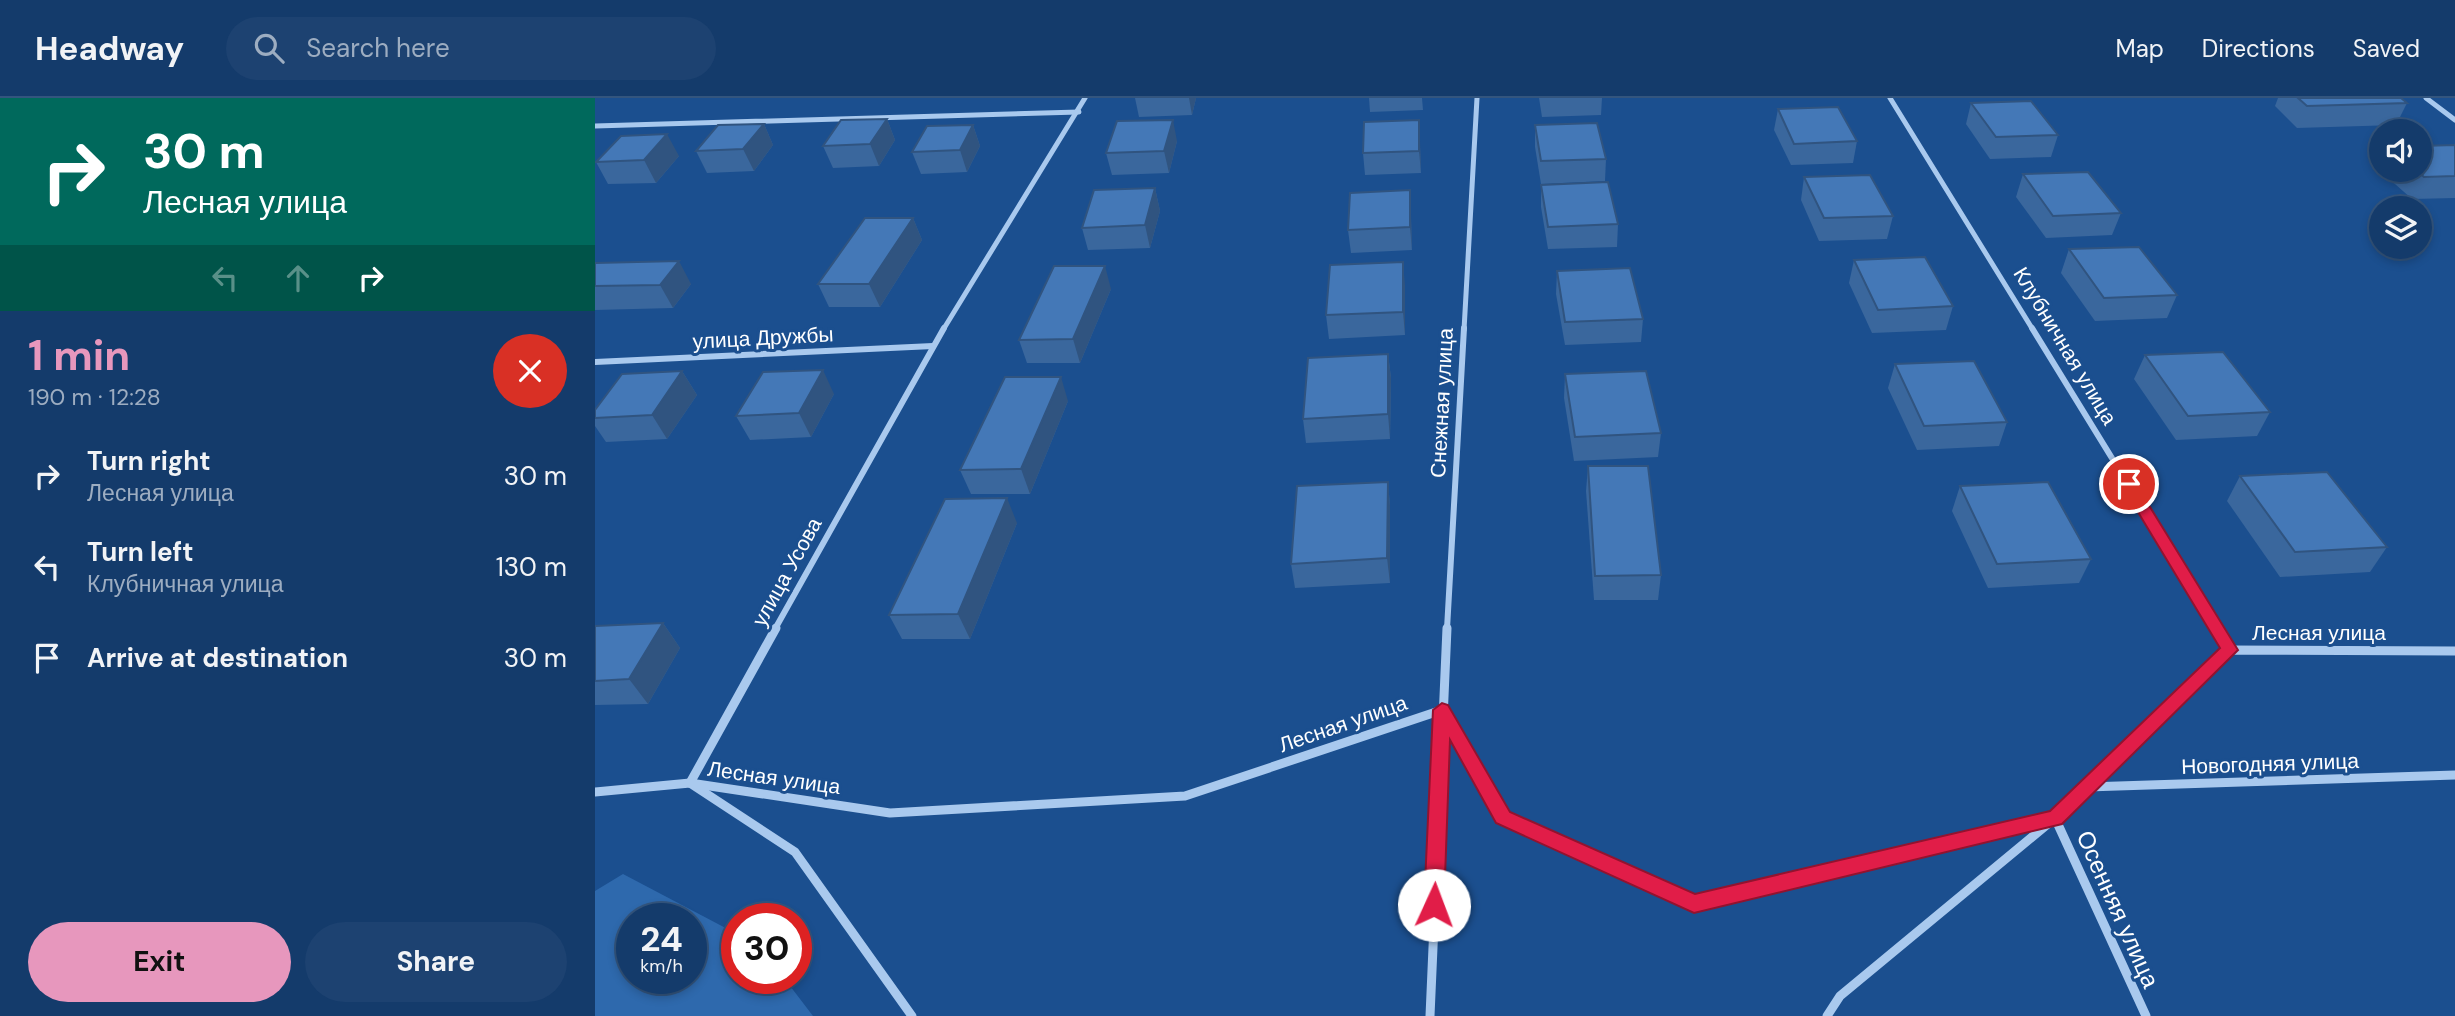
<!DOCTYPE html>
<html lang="en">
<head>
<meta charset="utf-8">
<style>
	:root { --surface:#143b6b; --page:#1d4271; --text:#f1f3f6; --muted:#9dadc1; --line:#33557e; --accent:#e797bd }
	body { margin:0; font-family:"DM Sans",sans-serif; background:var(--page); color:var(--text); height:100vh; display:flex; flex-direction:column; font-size:26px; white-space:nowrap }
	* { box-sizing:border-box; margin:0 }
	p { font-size:23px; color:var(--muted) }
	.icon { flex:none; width:38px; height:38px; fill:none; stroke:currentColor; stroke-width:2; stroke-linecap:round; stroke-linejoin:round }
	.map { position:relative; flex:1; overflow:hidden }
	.details { display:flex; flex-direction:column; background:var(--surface); width:595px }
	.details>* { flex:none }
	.top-card { background:#00695c; color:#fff; overflow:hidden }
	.fabs { position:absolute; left:1774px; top:21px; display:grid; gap:14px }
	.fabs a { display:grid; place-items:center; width:63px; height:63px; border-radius:50%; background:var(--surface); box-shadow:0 4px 10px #0003,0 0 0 2px var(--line); font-size:35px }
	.speed { position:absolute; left:21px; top:805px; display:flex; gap:14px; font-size:35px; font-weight:700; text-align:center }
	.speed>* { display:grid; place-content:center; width:91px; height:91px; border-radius:50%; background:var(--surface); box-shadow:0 4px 10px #0003,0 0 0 2px var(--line); line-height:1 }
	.speed small { font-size:18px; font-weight:400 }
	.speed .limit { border:10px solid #d22; background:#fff; color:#111 }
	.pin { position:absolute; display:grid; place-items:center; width:60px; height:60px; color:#fff; margin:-30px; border:4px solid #fff; border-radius:50%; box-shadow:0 2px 7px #0007 }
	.me { position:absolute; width:77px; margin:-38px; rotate:2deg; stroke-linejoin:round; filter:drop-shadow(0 0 5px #0008) }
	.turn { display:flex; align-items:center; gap:24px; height:147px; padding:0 28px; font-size:32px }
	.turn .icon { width:91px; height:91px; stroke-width:2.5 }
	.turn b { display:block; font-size:49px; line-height:60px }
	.lanes { display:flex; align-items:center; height:66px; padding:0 28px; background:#0003; justify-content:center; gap:35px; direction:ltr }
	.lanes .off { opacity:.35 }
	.round { display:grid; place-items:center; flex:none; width:74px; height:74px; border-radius:37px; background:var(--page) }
	.head { display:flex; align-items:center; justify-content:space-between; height:119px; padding:0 28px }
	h1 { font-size:42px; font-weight:700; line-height:52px; color:var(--accent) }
	.action { display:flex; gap:14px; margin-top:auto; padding:14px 28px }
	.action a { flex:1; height:80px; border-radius:42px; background:var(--accent); color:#111; font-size:28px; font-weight:700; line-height:80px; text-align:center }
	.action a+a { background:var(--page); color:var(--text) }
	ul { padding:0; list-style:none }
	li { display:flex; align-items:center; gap:21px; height:91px; padding:0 28px }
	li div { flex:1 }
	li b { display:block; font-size:26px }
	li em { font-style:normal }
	header { display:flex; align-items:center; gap:42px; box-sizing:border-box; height:98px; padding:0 35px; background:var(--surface); border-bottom:2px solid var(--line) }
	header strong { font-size:33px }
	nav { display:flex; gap:38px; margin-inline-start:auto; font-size:24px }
	.search { width:490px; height:63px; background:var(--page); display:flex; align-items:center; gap:18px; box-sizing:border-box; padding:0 24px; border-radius:38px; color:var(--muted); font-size:26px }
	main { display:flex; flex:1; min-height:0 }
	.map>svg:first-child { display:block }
	.green { fill:#2e69ad; fill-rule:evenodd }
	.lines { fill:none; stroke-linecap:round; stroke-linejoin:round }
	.street-far2 { stroke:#a9c9ee; stroke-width:5 }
	.street-far1 { stroke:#a9c9ee; stroke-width:6 }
	.street { stroke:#a9c9ee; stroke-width:9 }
	.wall { fill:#3a679d }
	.shaded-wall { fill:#305480 }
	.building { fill:#4478b7; stroke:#305480; stroke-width:2 }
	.route { fill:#e11d48; stroke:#92132f; stroke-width:2 }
	.labels { text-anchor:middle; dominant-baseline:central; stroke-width:6; stroke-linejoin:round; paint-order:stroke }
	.street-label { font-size:21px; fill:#fff; stroke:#1b4f8f }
	.near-street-label { font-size:24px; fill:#fff; stroke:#1b4f8f }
</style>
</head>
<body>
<header>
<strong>Headway</strong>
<div class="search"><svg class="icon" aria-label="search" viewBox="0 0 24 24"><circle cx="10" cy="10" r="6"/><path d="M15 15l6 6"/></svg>Search here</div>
<nav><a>Map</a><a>Directions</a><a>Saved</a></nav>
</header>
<main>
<section class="details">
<div class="top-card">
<div class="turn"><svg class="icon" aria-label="right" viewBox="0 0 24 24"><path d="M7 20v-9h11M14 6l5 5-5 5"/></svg><div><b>30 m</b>Лесная улица</div></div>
<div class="lanes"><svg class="icon off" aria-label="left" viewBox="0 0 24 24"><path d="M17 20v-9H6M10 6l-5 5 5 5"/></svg><svg class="icon off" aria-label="ahead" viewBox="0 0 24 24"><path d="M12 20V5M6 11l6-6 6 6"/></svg><svg class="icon" aria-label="right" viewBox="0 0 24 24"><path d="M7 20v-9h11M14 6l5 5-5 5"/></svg></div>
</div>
<div class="head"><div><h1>1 min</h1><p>190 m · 12:28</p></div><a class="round" style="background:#d93025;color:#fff"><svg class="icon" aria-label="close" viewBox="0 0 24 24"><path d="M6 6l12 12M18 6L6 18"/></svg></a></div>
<ul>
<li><svg class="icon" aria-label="right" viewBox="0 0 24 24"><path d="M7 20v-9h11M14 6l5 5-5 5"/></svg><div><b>Turn right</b><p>Лесная улица</p></div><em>30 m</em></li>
<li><svg class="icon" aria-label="left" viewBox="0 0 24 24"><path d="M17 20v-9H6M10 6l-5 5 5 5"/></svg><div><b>Turn left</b><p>Клубничная улица</p></div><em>130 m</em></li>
<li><svg class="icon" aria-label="arrive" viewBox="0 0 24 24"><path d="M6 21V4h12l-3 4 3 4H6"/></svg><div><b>Arrive at destination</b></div><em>30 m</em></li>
</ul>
<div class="action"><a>Exit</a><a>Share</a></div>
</section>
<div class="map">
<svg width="1860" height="918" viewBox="0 0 1860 918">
	<rect width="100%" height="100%" fill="#1b4f8f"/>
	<!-- green -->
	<path class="green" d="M28,776L142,836V880H189L218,918H0V793ZM37,821H96V880H37Z"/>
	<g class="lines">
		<!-- street-far2 -->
		<g class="street-far2">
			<path d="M1295,0L1438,232"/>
			<path d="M1831,0L1860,22"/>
			<path d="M0,28L484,14"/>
			<path d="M348,232L490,0"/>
			<path d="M869,232L882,0"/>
		</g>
		<!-- street-far1 -->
		<g class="street-far1">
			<path d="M1437,230L1622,531"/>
			<path d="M0,264L338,248"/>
			<path d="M180,531L349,230"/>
			<path d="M852,531L869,230"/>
		</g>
		<!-- street -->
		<g class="street">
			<path d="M181,530L95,685L200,754L317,918"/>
			<path d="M1621,530L1635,552"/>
			<path d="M1492,689L1860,677"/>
			<path d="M0,694L95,685L295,715L590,698L847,612L908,719L1099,806L1460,720L1635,552L1860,553"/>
			<path d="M835,918L852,530"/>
			<path d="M1232,918L1245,898L1460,720L1551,918"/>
		</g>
	</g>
	<!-- wall -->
	<g class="wall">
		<path d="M540,0H601L597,17L544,19Z"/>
		<path d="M774,0H827L828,12L775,14Z"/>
		<path d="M944,0H1007L1006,17L947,19Z"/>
		<path d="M1683,0H1806L1812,5L1801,27L1702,30L1680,8Z"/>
		<path d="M1376,5L1463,37L1456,59L1395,61L1371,26Z"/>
		<path d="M1183,11L1262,43L1258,65L1196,67L1179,32Z"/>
		<path d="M292,21L300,42L284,68L238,70L228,48Z"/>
		<path d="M824,22L826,75L770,77L768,55Z"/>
		<path d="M169,26L178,47L159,73L112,75L101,53Z"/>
		<path d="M378,27L385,48L372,74L326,76L317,54Z"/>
		<path d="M940,27L1011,61L1010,83L946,86L940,49Z"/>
		<path d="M582,43L574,75L517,77L511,55Z"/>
		<path d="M1860,47V100L1817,101L1783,71L1787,64V72H1825Z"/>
		<path d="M84,58L61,85L13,86L1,64Z"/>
		<path d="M1428,76L1526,115L1517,137L1451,140L1421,99Z"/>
		<path d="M1209,79L1298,118L1292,141L1224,143L1206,102Z"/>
		<path d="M946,87L1023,126L1022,149L953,151L946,109Z"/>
		<path d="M560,90L565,113L555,150L493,152L487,130Z"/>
		<path d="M815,92L817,152L756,155L753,132Z"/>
		<path d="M318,120L327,142L285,209H234L223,186Z"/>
		<path d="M1474,151L1582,197L1572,220L1500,223L1466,175Z"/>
		<path d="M1259,162L1358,208L1351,232L1277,235L1254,185Z"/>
		<path d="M0,165L96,186L78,210L0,212Z"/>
		<path d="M962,173L1048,221L1046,244L970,247L961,196Z"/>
		<path d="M810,187V237L734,241L731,217Z"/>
		<path d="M516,191L485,265H432L424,242Z"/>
		<path d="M793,256L796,280L795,341L711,345L708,321Z"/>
		<path d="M1550,257L1675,314L1662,338L1581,342L1539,281Z"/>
		<path d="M1300,266L1412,324L1404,348L1322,352L1293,290Z"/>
		<path d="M87,273L102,297L72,341L11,344L0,328V312Z"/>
		<path d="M970,276L1066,335L1063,359L979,363L969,300Z"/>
		<path d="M239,296L216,339L155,342L141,318Z"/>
		<path d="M473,303L435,396H376L365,372Z"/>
		<path d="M993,368L1066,477L1063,502H999L991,393Z"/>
		<path d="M1645,378L1792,449L1775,474L1685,479L1632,403Z"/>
		<path d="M793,384L795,408V485L700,490L696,466Z"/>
		<path d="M1365,388L1496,461L1484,485L1393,490L1357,413Z"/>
		<path d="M422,425L375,541H307L294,517Z"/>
		<path d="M68,525L85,550L53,606L0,607V528Z"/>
	</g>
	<!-- shaded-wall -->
	<g class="shaded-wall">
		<path d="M594,0H601L597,17Z"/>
		<path d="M292,21L300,42L284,68L275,46Z"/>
		<path d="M578,22L582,43L574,75L569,53Z"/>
		<path d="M824,22L825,43L826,75L824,53Z"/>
		<path d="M169,26L178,47L159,73L148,51Z"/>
		<path d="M378,27L385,48L372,74L365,52Z"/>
		<path d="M72,36L84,58L61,85L49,62Z"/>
		<path d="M560,90L565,113L555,150L550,127Z"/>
		<path d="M815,92L816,115L817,152L815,129Z"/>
		<path d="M318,120L327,142L285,209L274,186Z"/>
		<path d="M84,163L96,186L78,210L65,187Z"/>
		<path d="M808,164L810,187V237L808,214Z"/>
		<path d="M510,168L516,191L485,265L478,241Z"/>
		<path d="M793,256L796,280L795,341L793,316Z"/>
		<path d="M228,272L239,296L216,339L204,315Z"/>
		<path d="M87,273L102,297L72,341L57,317Z"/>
		<path d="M466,279L473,303L435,396L426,371Z"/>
		<path d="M793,384L795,408V485L792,460Z"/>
		<path d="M412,400L422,425L375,541L363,516Z"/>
		<path d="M68,525L85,550L53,606L34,581Z"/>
	</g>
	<!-- building -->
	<g class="building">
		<path d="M1703,0H1806L1812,5L1712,8Z"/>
		<path d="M1436,3L1463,37L1401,39L1376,5Z"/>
		<path d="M1243,9L1262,43L1199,46L1183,11Z"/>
		<path d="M292,21L275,46L228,48L246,22Z"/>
		<path d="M578,22L569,53L511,55L522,23Z"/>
		<path d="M824,22V53L768,55L769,24Z"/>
		<path d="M1002,25L1011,61L946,63L940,27Z"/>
		<path d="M169,26L148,51L101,53L123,27Z"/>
		<path d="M378,27L365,52L317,54L332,28Z"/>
		<path d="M72,36L49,62L1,64L26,38Z"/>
		<path d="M1860,47V78L1829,79L1821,72H1825V48Z"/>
		<path d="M1493,74L1526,115L1458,118L1428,76Z"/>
		<path d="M1275,77L1298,118L1229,120L1209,79Z"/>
		<path d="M1013,84L1023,126L953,129L946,87Z"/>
		<path d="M560,90L550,127L487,130L499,92Z"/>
		<path d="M815,92V129L753,132L755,95Z"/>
		<path d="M270,120H318L274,186H223Z"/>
		<path d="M1544,149L1582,197L1509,200L1474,151Z"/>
		<path d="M1330,159L1358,208L1283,212L1259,162Z"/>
		<path d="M84,163L65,187L0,188V165Z"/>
		<path d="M808,164V214L731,217L735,167Z"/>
		<path d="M459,168H510L478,241L424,242Z"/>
		<path d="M1035,170L1048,221L970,224L962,173Z"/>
		<path d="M1628,254L1675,314L1593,318L1550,257Z"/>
		<path d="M793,256V316L708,321L713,260Z"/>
		<path d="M1379,263L1412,324L1329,328L1300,266Z"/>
		<path d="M228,272L204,315L141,318L168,274Z"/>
		<path d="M87,273L57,317L0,320V312L27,276Z"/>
		<path d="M1051,273L1066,335L980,339L970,276Z"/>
		<path d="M410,279H466L426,371L365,372Z"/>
		<path d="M993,368H1053L1066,477L1000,478Z"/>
		<path d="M1732,374L1792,449L1700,454L1645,378Z"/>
		<path d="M793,384L792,460L696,466L702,388Z"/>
		<path d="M1453,384L1496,461L1402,466L1365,388Z"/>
		<path d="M412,400L363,516L294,517L350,401Z"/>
		<path d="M68,525L34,581L0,583V528Z"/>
	</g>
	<!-- route -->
	<path class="route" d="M1534,381L1539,383L1643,552L1467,726L1099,815L901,725L855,642L849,807L847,813L839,816L832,813L829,807L838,612L847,605L853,607L915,714L1100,796L1455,713L1625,550L1526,386Z"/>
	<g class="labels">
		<!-- street labels -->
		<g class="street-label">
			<text transform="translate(168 240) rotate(-3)">улица Дружбы</text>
			<text transform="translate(1470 248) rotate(59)">Клубничная улица</text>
			<text transform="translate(847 305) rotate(-87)">Снежная улица</text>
			<text transform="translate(192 474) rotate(-61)">улица Усова</text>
			<text x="1724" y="535">Лесная улица</text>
			<text transform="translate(748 626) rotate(-19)">Лесная улица</text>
			<text transform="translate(1675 666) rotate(-2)">Новогодняя улица</text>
			<text transform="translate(179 680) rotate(8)">Лесная улица</text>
		</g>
		<!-- near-street labels -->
		<g class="near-street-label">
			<text transform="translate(1523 811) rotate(66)">Осенняя улица</text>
		</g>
	</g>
</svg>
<div class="fabs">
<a><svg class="icon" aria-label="sound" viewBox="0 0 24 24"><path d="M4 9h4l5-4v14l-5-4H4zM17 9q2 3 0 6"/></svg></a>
<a><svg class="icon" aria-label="layers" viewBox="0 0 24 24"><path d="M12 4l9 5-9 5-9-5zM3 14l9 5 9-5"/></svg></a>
</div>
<div class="speed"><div>24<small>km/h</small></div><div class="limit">30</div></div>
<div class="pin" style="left:1534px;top:386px;background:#d93025"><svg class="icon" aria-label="arrive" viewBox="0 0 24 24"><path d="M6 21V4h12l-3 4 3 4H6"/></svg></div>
<svg class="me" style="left:839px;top:807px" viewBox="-20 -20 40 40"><circle r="19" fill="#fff"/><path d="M0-13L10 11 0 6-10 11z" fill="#e11d48"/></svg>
</div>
</main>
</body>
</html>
